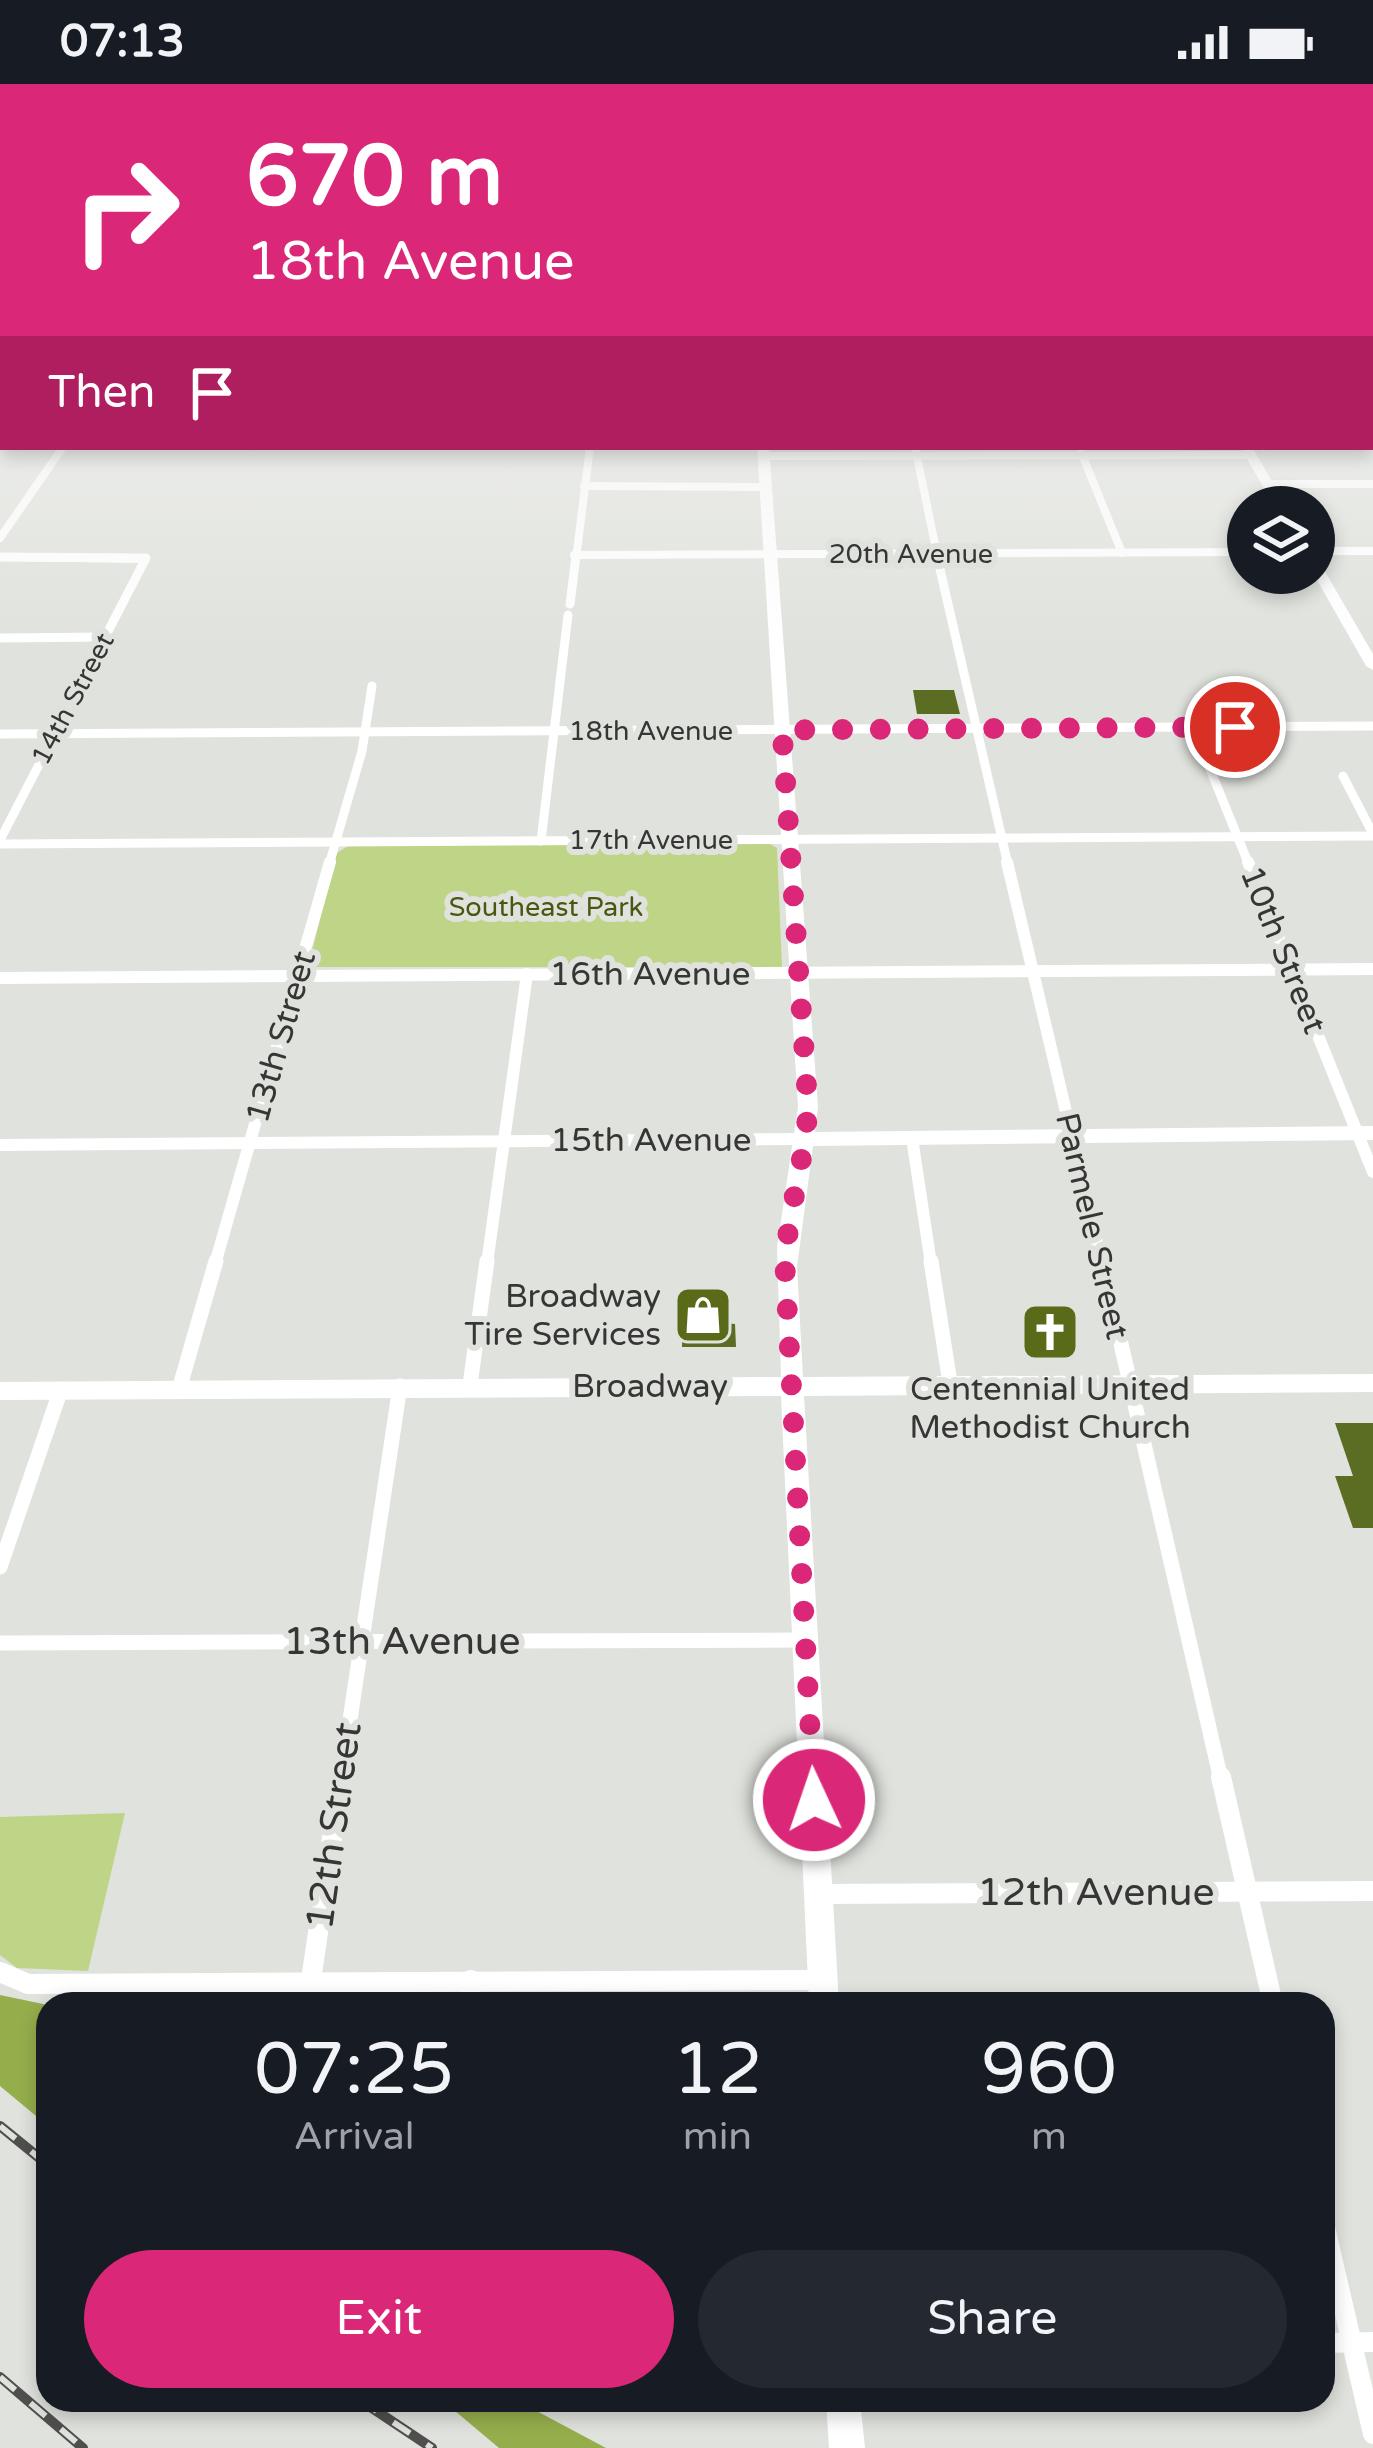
<!DOCTYPE html>
<html lang="en">
<head>
<meta charset="utf-8">
<style>
	:root { --surface:#171b24; --page:#242831; --text:#f1f3f6; --muted:#9ea1a6; --accent:#db2777 }
	body { margin:0; font-family:"Varela Round",sans-serif; background:var(--page); color:var(--text); height:100vh; display:flex; flex-direction:column; font-size:45px; white-space:nowrap }
	* { box-sizing:border-box; margin:0 }
	p { font-size:39px; color:var(--muted) }
	.icon { flex:none; width:66px; height:66px; fill:none; stroke:currentColor; stroke-width:2; stroke-linecap:round; stroke-linejoin:round }
	.map { position:relative; flex:1; overflow:hidden }
	.panel { position:absolute; left:36px; top:1908px; width:1299px; height:420px; display:flex; flex-direction:column; background:var(--surface); border-radius:36px; box-shadow:0 6px 18px #0003 }
	.panel>* { flex:none }
	.top-card { position:absolute; left:0px; top:0px; width:1374px; height:366px; box-shadow:0 6px 18px #0003; background:#db2777; color:#fff; overflow:hidden }
	.controls { position:absolute; left:1227px; top:402px; display:grid; gap:24px }
	.controls a { display:grid; place-items:center; width:108px; height:108px; border-radius:50%; background:var(--surface); box-shadow:0 6px 18px #0003; font-size:60px }
	.pin { position:absolute; display:grid; place-items:center; width:102px; height:102px; color:#fff; margin:-51px; border:6px solid #fff; border-radius:50%; box-shadow:0 3px 12px #0007 }
	.me { position:absolute; width:132px; margin:-66px; rotate:357deg; stroke-linejoin:round; filter:drop-shadow(0 0 9px #0008) }
	.turn { display:flex; align-items:center; gap:42px; height:252px; padding:0 48px; font-size:54px }
	.turn .icon { width:156px; height:156px; stroke-width:2.5 }
	.turn b { display:block; font-size:84px; line-height:102px }
	.then { display:flex; align-items:center; height:114px; padding:0 48px; background:#0003; gap:24px; font-size:45px }
	.eta { display:flex; justify-content:space-evenly; align-items:center; height:204px; text-align:center }
	.eta b { font-size:72px; font-weight:600; line-height:84px }
	.primary-button { display:flex; gap:24px; margin-top:auto; padding:24px 48px }
	.primary-button a { flex:1; height:138px; border-radius:72px; background:var(--accent); color:#fff; font-size:48px; font-weight:600; line-height:138px; text-align:center }
	.primary-button a+a { background:var(--page); color:var(--text) }
	.status { display:flex; justify-content:space-between; align-items:center; height:84px; padding:0 60px; background:var(--surface); direction:ltr }
	.status svg { height:33px; fill:currentColor }
	.map>svg:first-child { display:block }
	.green { fill:#bed487 }
	.forest { fill:#95ae4c }
	.building { fill:#5b6d22 }
	.lines { fill:none; stroke-linecap:round; stroke-linejoin:round }
	.street-far4 { stroke:#fff; stroke-width:8 }
	.street-far3 { stroke:#fff; stroke-width:9 }
	.street-far2 { stroke:#fff; stroke-width:12 }
	.street-far1 { stroke:#fff; stroke-width:15 }
	.street { stroke:#fff; stroke-width:20 }
	.secondary { fill:#fff; fill-rule:evenodd }
	.rail-casing { stroke:#4f504e; stroke-width:10 }
	.rail { stroke:#e0e2dd; stroke-width:6; stroke-dasharray:20; stroke-linecap:butt }
	.route { stroke:#db2777; stroke-width:21; stroke-dasharray:0 37.8 }
	.labels { text-anchor:middle; dominant-baseline:central; stroke-width:12; stroke-linejoin:round; paint-order:stroke }
	.far-street-label { font-size:27px; fill:#363635; stroke:#e0e2dd }
	.far-park-label { font-size:27px; fill:#485811; stroke:#e0e2dd }
	.street-label { font-size:33px; fill:#363635; stroke:#e0e2dd }
	.poi-label { font-size:33px; fill:#363635; stroke:#e0e2dd; text-anchor:end }
	.near-street-label { font-size:39px; fill:#363635; stroke:#e0e2dd }
</style>
</head>
<body>
<div class="status"><b>07:13</b><svg viewBox="0 0 49 12"><path d="M0 12V9h3v3zM5 12V6h3v6zM10 12V3h3v9zM15 12V0h3v12zM26 1h20v11H26zM47 4h2v5h-2z"/></svg></div>
<div class="map">
<svg width="1373" height="2364" viewBox="0 0 1373 2364">
	<rect width="100%" height="100%" fill="#e0e2dd"/>
	<!-- green -->
	<g class="green">
		<path d="M768,759L777,764L782,883H308L337,769L348,762Z"/>
		<path d="M125,1729L88,1887L17,1884L0,1871V1733Z"/>
	</g>
	<!-- forest -->
	<g class="forest">
		<path d="M0,1911L48,1921V2042L0,2002Z"/>
		<path d="M442,2316H516L606,2364H499Z"/>
	</g>
	<!-- building -->
	<g class="building">
		<path d="M913,606H954L960,630H917Z"/>
		<path d="M705,1207L722,1208V1239L735,1240L736,1263H682L683,1222H704Z"/>
		<path d="M1335,1339H1373V1444H1353L1335,1392H1353Z"/>
	</g>
	<g class="lines">
		<!-- street-far4 -->
		<g class="street-far4">
			<path d="M915,363L938,475"/>
			<path d="M1081,368L1122,469"/>
			<path d="M764,372L1251,371"/>
			<path d="M1268,400H1373"/>
			<path d="M584,402L766,403"/>
			<path d="M0,454L63,363"/>
			<path d="M1314,467H1373"/>
			<path d="M574,471L1248,468"/>
			<path d="M0,473L146,475"/>
			<path d="M576,475L590,363"/>
		</g>
		<!-- street-far3 -->
		<g class="street-far3">
			<path d="M937,472L1008,781"/>
			<path d="M0,473L146,474L0,756"/>
			<path d="M570,520L576,472"/>
			<path d="M0,554L106,553"/>
			<path d="M1193,643L1249,781"/>
			<path d="M0,650L1373,642"/>
			<path d="M1343,692L1373,750"/>
			<path d="M541,757L568,531"/>
			<path d="M0,760L1373,752"/>
			<path d="M329,781L362,667L372,602"/>
		</g>
		<!-- street-far2 -->
		<g class="street-far2">
			<path d="M1007,778L1102,1180"/>
			<path d="M1248,778L1373,1088"/>
			<path d="M0,894L1373,885"/>
			<path d="M912,1054L931,1180"/>
			<path d="M0,1061L806,1055"/>
			<path d="M215,1180L330,778"/>
			<path d="M487,1180L527,890"/>
		</g>
		<!-- street-far1 -->
		<g class="street-far1">
			<path d="M931,1177L950,1299"/>
			<path d="M1102,1177L1221,1696"/>
			<path d="M470,1301L487,1177"/>
			<path d="M180,1302L216,1177"/>
			<path d="M0,1483L61,1305"/>
			<path d="M0,1559L805,1556"/>
			<path d="M341,1696L400,1302"/>
		</g>
		<!-- street -->
		<g class="street">
			<path d="M1221,1693L1273,1920"/>
			<path d="M819,1810L1373,1807"/>
			<path d="M0,1888L28,1900L823,1896"/>
			<path d="M311,1896L341,1693"/>
			<path d="M469,1920L471,1896"/>
			<path d="M1323,2135L1373,2350"/>
			<path d="M1323,2259L1373,2258"/>
		</g>
		<!-- secondary -->
		<g class="secondary">
			<path d="M757,363H769L818,1023L815,1048L1373,1042V1056L813,1062L797,1183L803,1293L1373,1290V1308L804,1312L839,1920H809L781,1312L0,1316V1298L781,1293L777,1163L798,1023Z"/>
			<path d="M1240,363H1252L1287,423H1275Z"/>
			<path d="M1314,475L1320,479L1373,570V586L1366,582L1313,489Z"/>
			<path d="M826,2316H860L865,2364H829Z"/>
		</g>
		<defs>
			<g id="rail">
				<path d="M0,2042L48,2081"/>
				<path d="M0,2293L83,2364"/>
				<path d="M360,2316L432,2364"/>
			</g>
		</defs>
		<!-- rail casing -->
		<use href="#rail" class="rail-casing"/>
		<!-- rail -->
		<use href="#rail" class="rail"/>
	</g>
	<!-- sky -->
	<linearGradient id="sky" x2="0" y2="1"><stop stop-color="#8bb6ae"/><stop offset="0.42" stop-color="#f1f2f0"/><stop offset="1" stop-color="#f1f2f0" stop-opacity="0"/></linearGradient>
	<rect width="1373" height="567" fill="url(#sky)"/>
	<g class="lines">
		<!-- route -->
		<path class="route" d="M814,1716L785,1183C787,1129 805,1077 808,1023L782,646L1235,643"/>
	</g>
	<!-- icons -->
	<defs>
		<symbol id="shop-square" viewBox="-11 -11 22 22"><rect x="-9" y="-9" width="18" height="18" rx="4" fill="#596b18" stroke="#e0e2dd"/><path d="M-5-2.5h2.3a2.7 3.5 0 0 1 5.4 0H5L5.5 6h-11ZM-1.5-2.5h3a1.5 2.3 0 0 0-3 0Z" fill="#fff"/></symbol>
		<symbol id="church-square" viewBox="-11 -11 22 22"><rect x="-9" y="-9" width="18" height="18" rx="4" fill="#596b18" stroke="#e0e2dd"/><path d="M-1.2-6h2.4v3.5h3.3v2.4h-3.3V6h-2.4V-.1h-3.3v-2.4h3.3Z" fill="#fff"/></symbol>
	</defs>
	<g fill-rule="evenodd">
		<use href="#shop-square" x="670" y="1198" width="66" height="66"/>
		<use href="#church-square" x="1017" y="1215" width="66" height="66"/>
	</g>
	<g class="labels">
		<!-- far-street labels -->
		<g class="far-street-label">
			<text x="911" y="470">20th Avenue</text>
			<text transform="translate(73 615) rotate(-62)">14th Street</text>
			<text x="651" y="647">18th Avenue</text>
			<text x="651" y="756">17th Avenue</text>
		</g>
		<!-- far-park labels -->
		<g class="far-park-label">
			<text x="546" y="823">Southeast Park</text>
		</g>
		<!-- street labels -->
		<g class="street-label">
			<text transform="translate(1283 866) rotate(68)">10th Street</text>
			<text x="650" y="890">16th Avenue</text>
			<text transform="translate(281 953) rotate(-74)">13th Street</text>
			<text x="651" y="1056">15th Avenue</text>
			<text transform="translate(1092 1142) rotate(77)">Parmele Street</text>
			<text x="650" y="1302">Broadway</text>
		</g>
		<!-- poi labels -->
		<g class="poi-label">
			<text x="661" y="1212">Broadway<tspan x="661" dy="38">Tire Services</tspan></text>
			<text x="1050" y="1305" text-anchor="middle">Centennial United<tspan x="1050" dy="38">Methodist Church</tspan></text>
		</g>
		<!-- near-street labels -->
		<g class="near-street-label">
			<text x="402" y="1557">13th Avenue</text>
			<text transform="translate(334 1742) rotate(-82)">12th Street</text>
			<text x="1096" y="1808">12th Avenue</text>
		</g>
	</g>
</svg>
<div class="controls">
<a><svg class="icon" aria-label="layers" viewBox="0 0 24 24"><path d="M12 4l9 5-9 5-9-5zM3 14l9 5 9-5"/></svg></a>
</div>
<div class="pin" style="left:1235px;top:643px;background:#d93025"><svg class="icon" aria-label="arrive" viewBox="0 0 24 24"><path d="M6 21V4h12l-3 4 3 4H6"/></svg></div>
<svg class="me" style="left:814px;top:1716px" viewBox="-20 -20 40 40"><circle r="17" fill="#db2777" stroke="#fff" stroke-width="3"/><path d="M0-11L8 9 0 5-8 9z" fill="#fff"/></svg>
<div class="top-card">
<div class="turn"><svg class="icon" aria-label="right" viewBox="0 0 24 24"><path d="M7 20v-9h11M14 6l5 5-5 5"/></svg><div><b>670 m</b>18th Avenue</div></div>
<div class="then">Then<svg class="icon" aria-label="arrive" viewBox="0 0 24 24"><path d="M6 21V4h12l-3 4 3 4H6"/></svg></div>
</div>
<section class="panel">
<div class="eta">
<div><b>07:25</b><p>Arrival</p></div>
<div><b>12</b><p>min</p></div>
<div><b>960</b><p>m</p></div>
</div>
<div class="primary-button"><a>Exit</a><a>Share</a></div>
</section>
</div>
</body>
</html>
